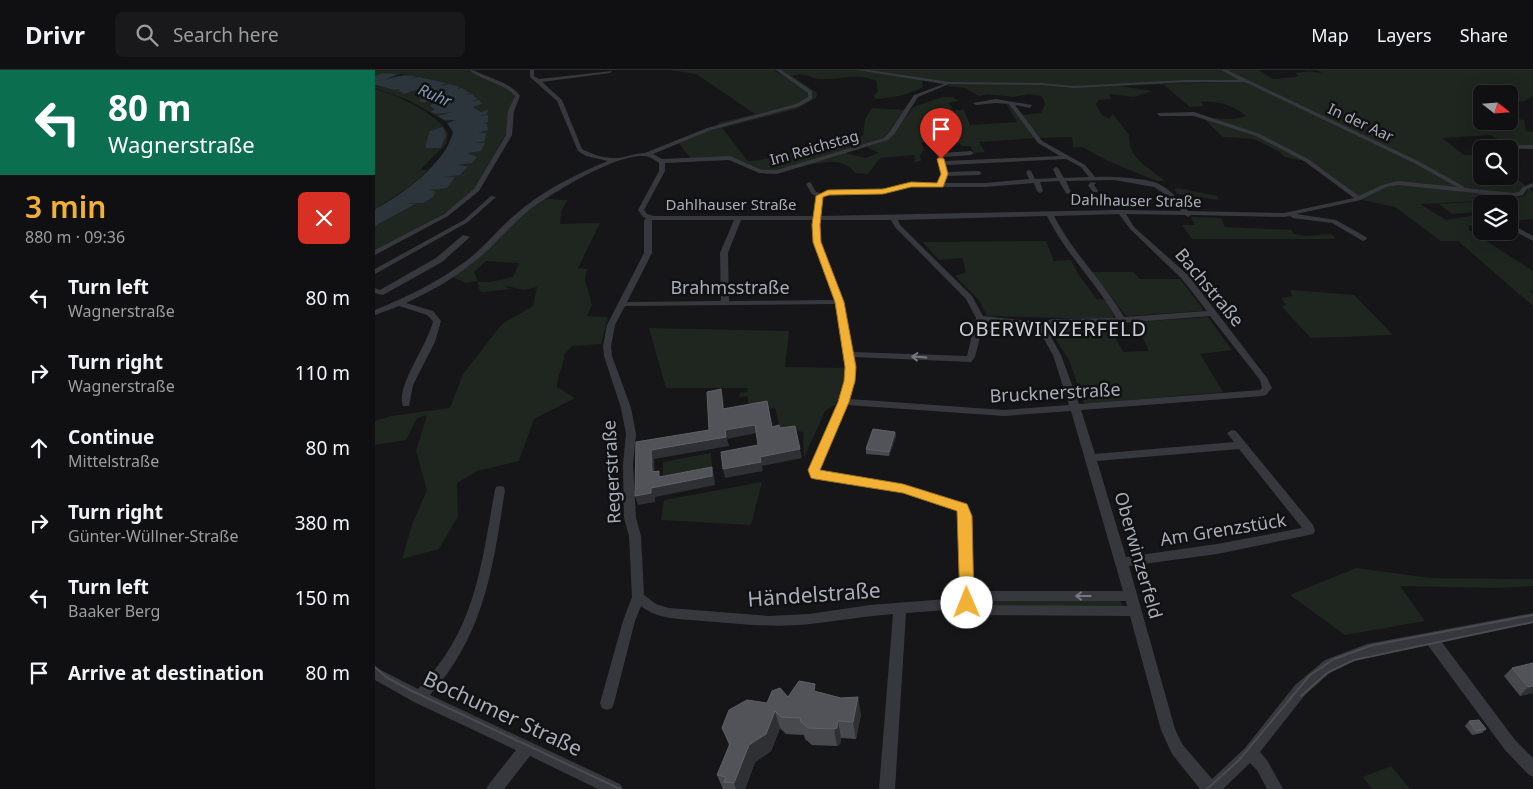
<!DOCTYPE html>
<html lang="en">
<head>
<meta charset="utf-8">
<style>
	:root { --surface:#101012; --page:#19191b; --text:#f1f3f6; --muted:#9c9d9f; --line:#303032; --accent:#f2b134 }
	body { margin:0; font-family:"Noto Sans",sans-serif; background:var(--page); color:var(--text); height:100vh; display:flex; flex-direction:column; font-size:19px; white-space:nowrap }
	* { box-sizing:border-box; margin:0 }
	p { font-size:16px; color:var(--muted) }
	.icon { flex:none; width:28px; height:28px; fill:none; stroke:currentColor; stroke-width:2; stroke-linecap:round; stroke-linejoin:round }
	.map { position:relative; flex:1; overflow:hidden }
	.sheet { display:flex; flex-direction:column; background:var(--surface); width:375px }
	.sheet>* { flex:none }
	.banner { background:#0b6e4f; color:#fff; overflow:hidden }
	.needle { width:32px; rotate:107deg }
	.tools { position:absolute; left:1098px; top:15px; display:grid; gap:10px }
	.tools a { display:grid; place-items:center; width:45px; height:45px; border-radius:8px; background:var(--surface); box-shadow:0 5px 20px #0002,0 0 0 1px var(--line); font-size:25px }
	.pin { position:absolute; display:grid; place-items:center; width:42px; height:42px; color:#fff; margin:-51px -21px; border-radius:50% 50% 50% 0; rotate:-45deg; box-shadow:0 0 5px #0007 }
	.pin .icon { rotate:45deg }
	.me { position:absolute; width:55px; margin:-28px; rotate:359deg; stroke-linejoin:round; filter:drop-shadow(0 0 4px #0008) }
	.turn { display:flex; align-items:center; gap:18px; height:105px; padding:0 25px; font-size:22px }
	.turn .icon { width:65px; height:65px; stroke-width:2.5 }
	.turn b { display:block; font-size:35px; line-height:42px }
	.round { display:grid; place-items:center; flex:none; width:52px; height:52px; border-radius:8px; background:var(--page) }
	.overview { display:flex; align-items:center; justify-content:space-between; height:85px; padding:0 25px }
	h1 { font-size:30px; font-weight:600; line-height:38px; color:var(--accent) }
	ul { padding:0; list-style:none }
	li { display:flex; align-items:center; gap:15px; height:75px; padding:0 25px }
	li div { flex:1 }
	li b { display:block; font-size:19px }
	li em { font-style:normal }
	header { display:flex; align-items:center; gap:30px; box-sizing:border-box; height:70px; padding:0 25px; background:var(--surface); border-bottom:1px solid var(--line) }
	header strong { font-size:24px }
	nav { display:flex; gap:28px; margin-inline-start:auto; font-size:18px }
	.search { width:350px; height:45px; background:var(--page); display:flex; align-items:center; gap:12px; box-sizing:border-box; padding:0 18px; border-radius:8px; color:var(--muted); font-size:19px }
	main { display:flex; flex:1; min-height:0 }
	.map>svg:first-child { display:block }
	.green { fill:#1e261f; fill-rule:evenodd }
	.water { fill:#2c353c }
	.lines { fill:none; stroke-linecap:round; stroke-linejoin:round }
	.minor { fill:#37383d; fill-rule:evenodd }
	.tram { stroke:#4a4c52; stroke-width:2 }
	.wall { fill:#47494d }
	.shaded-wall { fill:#2f3033 }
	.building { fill:#525359; stroke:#5f6168 }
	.oneway { stroke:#757881 }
	.route { fill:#f2b134; stroke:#9d7322 }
	.labels { text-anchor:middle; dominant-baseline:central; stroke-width:5; stroke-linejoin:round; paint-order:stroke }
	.far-street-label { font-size:15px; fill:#a8adb8; stroke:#111113 }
	.far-water-label { font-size:16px; font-style:italic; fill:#7f9bb3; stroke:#111113 }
	.street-label { font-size:18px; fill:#a8adb8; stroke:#111113 }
	.quarter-label { font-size:20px; letter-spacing:1px; fill:#c9ccd4; stroke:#111113 }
	.near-street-label { font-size:21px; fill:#a8adb8; stroke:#111113 }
</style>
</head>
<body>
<header>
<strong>Drivr</strong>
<div class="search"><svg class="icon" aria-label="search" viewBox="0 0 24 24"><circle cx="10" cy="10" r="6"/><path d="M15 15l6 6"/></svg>Search here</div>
<nav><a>Map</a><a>Layers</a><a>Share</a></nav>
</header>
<main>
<section class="sheet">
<div class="banner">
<div class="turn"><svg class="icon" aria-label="left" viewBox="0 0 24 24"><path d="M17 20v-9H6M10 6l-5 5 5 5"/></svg><div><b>80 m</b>Wagnerstraße</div></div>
</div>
<div class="overview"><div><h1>3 min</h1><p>880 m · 09:36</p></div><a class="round" style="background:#d93025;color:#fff"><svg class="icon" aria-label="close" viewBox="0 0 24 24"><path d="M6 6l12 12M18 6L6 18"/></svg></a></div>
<ul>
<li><svg class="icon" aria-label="left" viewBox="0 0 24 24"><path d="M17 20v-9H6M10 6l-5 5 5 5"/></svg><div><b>Turn left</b><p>Wagnerstraße</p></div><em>80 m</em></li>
<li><svg class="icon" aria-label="right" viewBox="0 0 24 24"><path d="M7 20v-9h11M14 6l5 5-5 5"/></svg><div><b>Turn right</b><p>Wagnerstraße</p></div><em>110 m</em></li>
<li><svg class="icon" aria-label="ahead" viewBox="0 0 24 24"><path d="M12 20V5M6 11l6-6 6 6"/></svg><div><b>Continue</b><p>Mittelstraße</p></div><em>80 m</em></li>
<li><svg class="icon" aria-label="right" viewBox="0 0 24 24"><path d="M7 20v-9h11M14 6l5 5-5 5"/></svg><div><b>Turn right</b><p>Günter-Wüllner-Straße</p></div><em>380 m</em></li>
<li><svg class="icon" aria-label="left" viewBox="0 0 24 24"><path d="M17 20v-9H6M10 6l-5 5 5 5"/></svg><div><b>Turn left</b><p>Baaker Berg</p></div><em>150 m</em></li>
<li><svg class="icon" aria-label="arrive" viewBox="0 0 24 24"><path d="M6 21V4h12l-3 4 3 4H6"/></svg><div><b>Arrive at destination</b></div><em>80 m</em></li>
</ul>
</section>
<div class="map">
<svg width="1158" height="719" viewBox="0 0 1158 719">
	<rect width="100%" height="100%" fill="#161618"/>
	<!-- green -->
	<g class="green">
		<path d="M0,0H94L105,8L126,14L137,20L140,29L132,62L98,122L68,144L0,181V156L40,135L30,133H49C57,110 71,106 92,95L83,94L97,93L100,86L91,83L96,73L107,64L101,63L108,54L102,46L106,42L98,37L107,34L95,32L74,14L61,17L71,13L45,7L27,12L40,6L26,4L7,11L21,4L0,6Z"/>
		<path d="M295,0H399L435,22L403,0H884L898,9L921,7L923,5L920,3L934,1L947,3L942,0H1158V26L1150,31L1136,33L1137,48L1149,50L1151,61L1158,62V76L1135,75L1115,65L1067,68L1089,85H1099L1106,89V106H1134V104L1150,115L1142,124L1022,112L984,128L935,92L910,87L903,81L879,69L848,67L826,46C838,49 858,51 871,46C858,35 843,31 826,32L829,36L815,37L788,14L846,12L745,16L777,21L759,27L735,24L734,26L737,29L724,30L721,34L727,45L734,49L738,44L754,65C753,89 774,97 790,111H782L733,91L707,77L698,78L697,67L663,68L645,45L666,43L670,34L667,26L654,24L638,27L613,24L604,26L590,18L572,16L580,12L547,10L548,17C534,25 516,28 500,29L499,25L503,21L501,11C484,2 464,10 446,9C435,9 432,2 417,6L442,23L441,28L421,39L347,58L373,91C384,92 481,71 488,65L490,49L497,38L529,40L509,68L392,104L359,88H315L304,73L344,56L343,53L380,44L321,4ZM1106,24H1134V51H1106Z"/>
		<path d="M0,16L26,19L24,23H34L42,20L55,26L49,29L65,30L56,33C61,40 72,43 80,42L67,45L70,50L81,49L72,52L33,30L0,18Z"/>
		<path d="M0,19C22,25 61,43 73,63L71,74L45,100H53L34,117L0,139Z"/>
		<path d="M567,27H578L583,31L573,33L579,40H589L595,55L642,52L631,33L634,34L660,68L604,72L610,82L599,83L595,76H588L580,71L581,69L552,71L546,73L549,79L545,85L546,91L540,92L539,85L505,88L493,104L480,103C466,84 441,94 421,98L467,82L490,88L504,83L491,77L513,69L539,37Z"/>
		<path d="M1026,113L1145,127L1150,125L1154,118L1158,123V149L1134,151V134H1107L1102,131L1045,134L1071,150L1106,144V155L1094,156V160L1158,201V220L1155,221L1158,224V236L1083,171H1066L1020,137L987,130L1010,117Z"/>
		<path d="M803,118L842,126L844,130L802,124L799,119Z"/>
		<path d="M171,129L192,130L186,142L185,154L225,153L203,198L212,199L210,210L217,235L212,246L233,247L226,274L197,276L189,285C189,296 182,305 182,317L200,328L159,349L144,391L102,401L82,413L83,446L64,479L27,489L37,455L52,420L41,381L52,345L42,348L31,370L0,375V351L16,346L75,338L88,304L127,254L158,236L162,217L149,220L132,216L130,217L136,219L108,222L105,221L102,211L91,213L75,206L152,142ZM111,191L144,193L138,207L115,212H103L99,202Z"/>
		<path d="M1097,132L1106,139V142L1077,144L1064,134Z"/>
		<path d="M816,147L846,148L850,157L916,160L919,164L930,166L956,164L961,169H817L807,155H820Z"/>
		<path d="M671,171L679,191L696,190L703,204L722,229L731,230L739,246L738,249L612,246L603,229L580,206L591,202L587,188L564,190L548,172Z"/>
		<path d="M717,202H758L765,209H805L828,239L827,241L751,246Z"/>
		<path d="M915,220L979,225L1018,265L936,268L907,237L911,235L906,228L917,226Z"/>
		<path d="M833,247L857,280L825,284L848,322L713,334L709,333L694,290L675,260L678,258L734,256L748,282L774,281L761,252Z"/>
		<path d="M274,258L414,261L410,297L472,298L468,321L460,335L450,341L429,388L428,362L405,358L400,338L373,342V326L364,327L365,323L373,322L372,318H291Z"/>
		<path d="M336,383L337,397L288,406V392Z"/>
		<path d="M387,412L376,455L286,450L289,430Z"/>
		<path d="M981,498L1055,508L1158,509V516L1121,518L1025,516L1050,551L970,565L915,525Z"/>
		<path d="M744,528L748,535L746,537L600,535L603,529Z"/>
		<path d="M1016,696L1035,719H997L988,707Z"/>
	</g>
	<!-- water -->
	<g class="water">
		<path d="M8,3L22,4L10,10C22,6 29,4 41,6L35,9L44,7L72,13L65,16L74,14L85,17L82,19L87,18L95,23L89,25L97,24L102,29L95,32L104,30L107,34L98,37L106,42L113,40L112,44L103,46L113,45V52L108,53L112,54L113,60L103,63H111L110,71L100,73H110L106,81L92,83L102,87L97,93L83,95L93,96L85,105L69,107H80L72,118L53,120L60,121L59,126L49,133H30L41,134L0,156V139C27,125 71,93 78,62L72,53L80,50H69L63,46L77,42L62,44L55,42L60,39L55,36L59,32H45L44,30L54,26L40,25L42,20L29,24L23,21L25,19L20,20L0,15V6Z"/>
		<path d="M68,57L71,65L66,78H51V74L55,61Z"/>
	</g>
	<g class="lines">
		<!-- minor -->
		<g class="minor">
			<path d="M94,0C100,0 104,3 109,5C123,11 136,14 145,26L139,41L137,65L104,121L73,146L0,185V180L69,144L99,119L131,65L133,41L140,26C128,12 108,12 94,0Z"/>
			<path d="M155,0H159V6L164,9L237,1L235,3L167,12L187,30L207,79C216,84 228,88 238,88C248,89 259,83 270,83L332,58L421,34L433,27V23L401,0H406L437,21V29L425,36L336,60L278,84L287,89L355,86L387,100H402L509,68L515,61L539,25L569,14L482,0H494L575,12L666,13L699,16L811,10H864L846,0H852L1043,91L1088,116L1089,118L1139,123L1144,122L1148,117L1158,113V117L1152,119L1148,125L1139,127L1023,115L1011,117L986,130L921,144L961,150L991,167L992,169L988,171L957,153L918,148L915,146L909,147L816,145L813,147L810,145L751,144L759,157L813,205L892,308L897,318L891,325L888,326L706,340L720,384L859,372L852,363L857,360L861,361L938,455L940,461L938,464L934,465L842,484L754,496L800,659L807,674L837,709L870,678L920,615L950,590L992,574L1158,543V553L1066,571L1140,670L1158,688V707L1153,704L1130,680L1052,574L993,586L960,598L930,625L885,682L892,690L908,719H892L882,700L875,693L848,719H825L797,684L786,660L755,546L592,545L587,544L586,539L531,543L520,719H504L518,544C490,546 463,551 435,554C399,558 364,554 328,551C307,549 283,550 266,536L260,551L239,633L237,638L232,640L227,638L225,633L248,551L257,527L254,466L249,448L248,394L251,364L246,338L229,286L228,276L232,255L269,183V151L271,148L268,147L263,140L284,101V93C281,91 277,88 274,87C247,79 174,125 152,142C132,158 117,179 96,194C77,210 54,222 31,233L58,241L66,251L60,272L38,315L34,336H28C20,317 53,275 58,251L52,245L24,236L0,245V240C32,227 63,212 91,191C109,178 123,159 141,144C167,121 201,104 233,91L211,86L203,81L182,31L155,7ZM811,12H870L1039,93L1082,117L1023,111L1007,115L984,126L933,89L885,64L819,42L783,43L782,44L785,46H819L881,66L929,91L979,128L909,143L813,141C805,131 796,120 784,114C772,108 734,106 720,107L710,95L667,71L640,35L655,38L657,35L621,29L598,33L601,35L621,33L634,34L663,73L685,86L570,91L569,87L596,85L599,83L596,81L566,83L563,85L566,104L563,113H536L508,119L450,121L446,123L441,122L436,113L434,112L431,114L437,124L441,126L439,146H279L272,144L269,140L290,101V93L354,90L384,103L402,104L513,70L520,63L543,27L574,14L666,15L699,18ZM691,89L706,97L714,107L689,108L683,98L681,97L678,99L682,108L660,109L656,101L654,100L651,102L654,109L610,113H569L571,106L604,105L607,103L604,101L572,102L571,95ZM739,110L779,117L797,129L806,141L743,140L445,146L447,128L452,125L508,123L536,117H610L659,113L662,121L665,123L668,121L665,112L684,111L691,123L693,124L696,122L691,111ZM744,144L755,159L807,209L832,241L749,247C728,211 698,183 679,146ZM672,146C690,183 721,212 741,248L678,249L665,252L608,246L597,226L525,155L523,150ZM277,150H359L345,183L346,231L252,232L277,183ZM366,150H438V174L459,230L354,231L353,183ZM445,150H516L520,157L591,229L601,248L592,286L478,282L468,232L446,174ZM460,234C464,253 472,282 471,299C471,330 447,371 434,400L436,407L440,408L527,423L583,441L585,528L495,535L434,544L394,546L294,538L281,534L269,525L266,466L261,448L258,394L261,364L256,338L237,286L236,276L240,255L250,236ZM835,246L885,310L887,318L885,320L704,334L686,285L670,256L678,255L734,254ZM609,251L662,257L678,285L694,335L629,340L475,329C479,315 482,302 479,287L596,292L600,287ZM472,335L629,346L696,341L748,521H598L596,446L592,435L528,415L445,401ZM864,379L927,458L842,474L751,487L722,391ZM598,531H751L752,536L598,535Z"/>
			<path d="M1115,75H1158V79L1113,78V76Z"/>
			<path d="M716,112L721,113L719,115L723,121L722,122H718L713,115Z"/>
			<path d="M116,126L121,127L93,152L0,204V199L89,150Z"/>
			<path d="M1134,153L1158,166V171L1134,158Z"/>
			<path d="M88,165L95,167L67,192L8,225L0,223V218L5,220L61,188Z"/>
			<path d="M125,416L129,417L130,420C118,497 110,564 55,625L245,714L248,719H223L155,686L129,719H111L114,714L141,680L39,632L0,610V597L43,619C55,605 67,592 76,576C104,530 110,473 120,420L121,417Z"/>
		</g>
		<!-- tram -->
		<g class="tram">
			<path d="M0,597L11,607L33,619L245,719"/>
			<path d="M926,626L952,603L979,590L1158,552"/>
			<path d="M832,719L864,690L935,605L959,589L998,575L1158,545"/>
		</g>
	</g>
	<!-- wall -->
	<g class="wall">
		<path d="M520,362L521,366L514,386L491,384V379Z"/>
		<path d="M1137,598L1158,623L1145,626L1129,606Z"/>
		<path d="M442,622L486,644L481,669L466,668L465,674L462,676L437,675L430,669L429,665L411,664L405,658L396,681L380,692L370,719H348L342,705L354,675L347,658L392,633L413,627Z"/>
		<path d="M1094,651L1111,659L1107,663L1097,665L1090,656Z"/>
	</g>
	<!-- shaded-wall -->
	<g class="shaded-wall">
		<path d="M346,319L348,328L350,347L348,339Z"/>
		<path d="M380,355L382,363L352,369L354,376L279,389L280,411L277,402L276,380L350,360Z"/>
		<path d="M520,362L521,366L514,386V382Z"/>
		<path d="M425,379L427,388L387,396L388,401L350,408L348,399L385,387Z"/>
		<path d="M337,397L339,405L340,415L280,427V432L263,435L260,426L276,418Z"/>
		<path d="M1158,616V623L1145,626L1153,617Z"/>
		<path d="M483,627L486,644L481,669L478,652Z"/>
		<path d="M400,641L405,658L396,681L380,692L370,719H361L359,713L374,675Z"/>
		<path d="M463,651L466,668L465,674L462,676L459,659Z"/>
	</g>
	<!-- building -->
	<g class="building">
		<path d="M346,319L348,339L392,331L397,357L404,355L405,358L420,356L425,379L385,387L386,392L348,399L346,382L383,375L380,355L350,360L351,367L276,380L277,402L284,401V407L337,397V406L276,418V423L260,426L261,372L334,360L332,322Z"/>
		<path d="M498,359L520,362L514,382L491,379Z"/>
		<path d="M1158,593V616L1153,617L1137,598Z"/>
		<path d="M424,611L440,614L439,621L466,628L483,627L478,652L463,651L462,658L459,659L433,658L426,652L425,648L406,647L400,641L391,664L374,675L359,713L349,712L351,707L342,705L355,674L347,658L354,640L372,630L392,633L397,621L405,618L413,627Z"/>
		<path d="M1104,650L1111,659L1101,661L1094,651Z"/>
	</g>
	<!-- one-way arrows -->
	<defs><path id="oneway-shaft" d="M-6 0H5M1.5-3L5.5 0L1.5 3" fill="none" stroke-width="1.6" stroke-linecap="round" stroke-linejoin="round" transform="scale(1.25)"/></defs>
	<g class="oneway">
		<use href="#oneway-shaft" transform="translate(544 287) rotate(-176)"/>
		<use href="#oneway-shaft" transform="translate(708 526) rotate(-180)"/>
	</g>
	<!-- route -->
	<path class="route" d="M566,87L569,89L573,104L568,117H536L508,124L454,125L448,127L445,155L446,172L469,232L481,297L480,311L474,332L445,400L528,414L592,434L597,446L599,533L597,537H587L585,533L582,441L528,423L440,409L436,408L433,400L463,332L469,311L470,297L460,232L438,172L437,155L441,126L453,120L508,119L536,112L562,113L566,104L562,89Z"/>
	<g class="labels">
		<!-- far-street labels -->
		<g class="far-street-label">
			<text transform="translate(986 52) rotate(25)">In der Aar</text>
			<text transform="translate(439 77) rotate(-16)">Im Reichstag</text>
			<text transform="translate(761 130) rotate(1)">Dahlhauser Straße</text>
			<text x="356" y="134">Dahlhauser Straße</text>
		</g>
		<!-- far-water labels -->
		<g class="far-water-label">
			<text transform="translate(60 25) rotate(23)">Ruhr</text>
		</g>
		<!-- street labels -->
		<g class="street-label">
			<text x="355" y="217">Brahmsstraße</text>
			<text transform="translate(835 217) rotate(50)">Bachstraße</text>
			<text transform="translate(680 322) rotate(-3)">Brucknerstraße</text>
			<text transform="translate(236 402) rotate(-93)">Regerstraße</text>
			<text transform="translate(848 459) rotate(-9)">Am Grenzstück</text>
			<text transform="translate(764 485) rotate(74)">Oberwinzerfeld</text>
		</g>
		<!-- quarter labels -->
		<g class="quarter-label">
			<text x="678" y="258">OBERWINZERFELD</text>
		</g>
		<!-- near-street labels -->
		<g class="near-street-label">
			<text transform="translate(439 524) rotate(-4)">Händelstraße</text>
			<text transform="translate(128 643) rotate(25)">Bochumer Straße</text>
		</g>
	</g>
</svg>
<div class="tools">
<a><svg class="needle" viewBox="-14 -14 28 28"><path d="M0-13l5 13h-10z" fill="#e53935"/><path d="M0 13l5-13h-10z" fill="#9c9d9f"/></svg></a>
<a><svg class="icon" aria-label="search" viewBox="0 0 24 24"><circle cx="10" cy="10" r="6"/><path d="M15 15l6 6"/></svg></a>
<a><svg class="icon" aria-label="layers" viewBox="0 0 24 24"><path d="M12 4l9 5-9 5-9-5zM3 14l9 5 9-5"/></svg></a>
</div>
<div class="pin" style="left:566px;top:89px;background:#d93025"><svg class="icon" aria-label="arrive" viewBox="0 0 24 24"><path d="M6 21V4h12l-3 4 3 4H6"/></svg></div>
<svg class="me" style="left:592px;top:533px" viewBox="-20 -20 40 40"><circle r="19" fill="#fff"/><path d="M0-13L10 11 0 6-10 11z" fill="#f2b134"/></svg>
</div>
</main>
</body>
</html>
